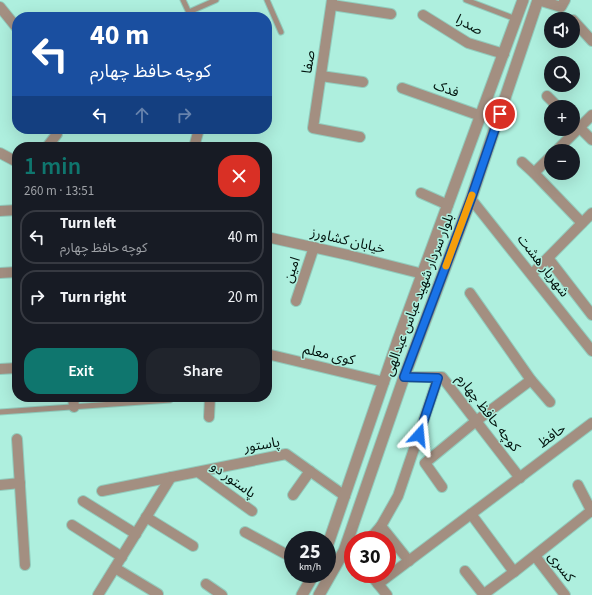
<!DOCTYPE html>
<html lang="en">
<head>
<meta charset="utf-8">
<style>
	:root { --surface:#171b24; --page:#20242c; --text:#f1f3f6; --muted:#9ea1a6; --line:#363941; --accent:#0f766e }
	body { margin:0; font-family:"Source Sans 3","Noto Sans Arabic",sans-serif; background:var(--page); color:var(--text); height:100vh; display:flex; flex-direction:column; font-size:15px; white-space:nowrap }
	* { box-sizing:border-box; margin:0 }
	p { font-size:13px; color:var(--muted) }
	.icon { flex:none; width:22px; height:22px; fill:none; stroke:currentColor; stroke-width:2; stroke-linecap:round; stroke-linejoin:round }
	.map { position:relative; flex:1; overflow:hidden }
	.details { position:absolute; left:12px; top:142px; width:260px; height:260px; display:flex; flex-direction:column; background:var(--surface); border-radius:16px; box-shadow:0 4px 16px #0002 }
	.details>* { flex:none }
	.guide { position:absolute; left:12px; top:12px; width:260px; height:122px; border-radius:16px; box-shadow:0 4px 16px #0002; background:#1a4fa0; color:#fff; overflow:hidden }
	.fabs { position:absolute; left:544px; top:12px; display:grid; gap:8px }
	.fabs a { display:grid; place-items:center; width:36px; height:36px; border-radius:50%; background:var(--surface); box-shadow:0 4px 16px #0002; font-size:20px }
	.speed { position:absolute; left:284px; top:531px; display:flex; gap:8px; font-size:20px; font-weight:700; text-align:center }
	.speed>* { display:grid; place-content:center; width:52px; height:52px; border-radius:50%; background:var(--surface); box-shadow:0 4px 16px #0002; line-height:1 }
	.speed small { font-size:10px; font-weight:400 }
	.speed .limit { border:6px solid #d22; background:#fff; color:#111 }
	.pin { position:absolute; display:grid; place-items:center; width:34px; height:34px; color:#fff; margin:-17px; border:2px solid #fff; border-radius:50%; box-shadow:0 1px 4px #0007 }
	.me { position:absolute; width:44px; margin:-22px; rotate:18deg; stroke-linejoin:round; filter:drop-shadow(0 0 3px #0008) }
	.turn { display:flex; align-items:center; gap:14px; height:84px; padding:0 12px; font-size:18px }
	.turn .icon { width:52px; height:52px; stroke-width:2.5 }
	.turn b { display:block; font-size:28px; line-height:34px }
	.lanes { display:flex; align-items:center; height:38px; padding:0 12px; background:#0003; justify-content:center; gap:20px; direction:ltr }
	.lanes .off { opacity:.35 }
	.round { display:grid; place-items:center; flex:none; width:42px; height:42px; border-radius:16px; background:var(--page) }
	.head { display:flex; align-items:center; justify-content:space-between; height:68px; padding:0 12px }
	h1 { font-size:24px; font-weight:600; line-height:30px; color:var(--accent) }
	.action { display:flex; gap:8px; margin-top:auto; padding:8px 12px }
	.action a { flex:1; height:46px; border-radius:16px; background:var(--accent); color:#fff; font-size:16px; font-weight:600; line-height:46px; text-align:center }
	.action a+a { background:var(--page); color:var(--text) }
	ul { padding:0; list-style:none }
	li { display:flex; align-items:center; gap:12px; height:54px; margin:0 8px 6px; padding:0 4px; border:2px solid var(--line); border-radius:16px }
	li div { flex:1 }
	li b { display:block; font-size:15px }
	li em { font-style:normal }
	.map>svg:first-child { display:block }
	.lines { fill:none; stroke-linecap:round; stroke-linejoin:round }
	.service-casing { stroke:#92ccbd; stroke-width:7 }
	.minor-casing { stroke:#92ccbd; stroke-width:12 }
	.tertiary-casing { stroke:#92ccbd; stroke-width:13 }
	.service { stroke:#a38f81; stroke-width:5 }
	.minor { stroke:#a38f81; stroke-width:10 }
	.tertiary { stroke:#a38f81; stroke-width:11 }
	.route-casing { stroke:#114b97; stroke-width:10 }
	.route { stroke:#1a73e8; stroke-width:7 }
	.slow { stroke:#f59e0b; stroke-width:7 }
	.labels { text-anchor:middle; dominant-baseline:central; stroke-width:3; stroke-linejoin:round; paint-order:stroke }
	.street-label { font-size:14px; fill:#00120d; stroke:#aeefde }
</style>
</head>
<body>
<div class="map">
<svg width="592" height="595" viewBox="0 0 592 595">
	<rect width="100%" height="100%" fill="#aeefde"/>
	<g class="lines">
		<defs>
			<g id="service">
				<path d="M183,0L191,17"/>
				<path d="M267,0L281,32"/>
				<path d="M466,0L516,19"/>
				<path d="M189,12L216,0"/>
				<path d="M0,412L170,400"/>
			</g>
			<g id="minor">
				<path d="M332,0L313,128L360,137"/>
				<path d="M538,0L561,7L565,0"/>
				<path d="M332,5L391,14"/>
				<path d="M0,7L17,28"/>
				<path d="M423,15L468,43L504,54"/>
				<path d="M573,20L592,41"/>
				<path d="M321,76L363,82"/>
				<path d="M402,88L481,116"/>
				<path d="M547,96L558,107"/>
				<path d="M573,121L592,140"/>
				<path d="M47,147L57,134"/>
				<path d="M194,147L199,129"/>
				<path d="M556,151L592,115"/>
				<path d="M0,153L17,162"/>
				<path d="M522,162L534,173L582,223"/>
				<path d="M534,173L551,156"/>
				<path d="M421,193L448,205"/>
				<path d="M471,199L592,351"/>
				<path d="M0,211L17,210"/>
				<path d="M267,237L348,255L423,274"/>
				<path d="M548,258L592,315"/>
				<path d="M0,273L17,272"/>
				<path d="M532,274L592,213"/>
				<path d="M470,293L531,380L550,402"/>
				<path d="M296,301L314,247"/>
				<path d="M267,354L384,382"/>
				<path d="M0,369L17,368"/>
				<path d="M404,377H442L520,478"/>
				<path d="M73,397L74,407"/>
				<path d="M209,417L210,397"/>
				<path d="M17,439L25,565"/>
				<path d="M198,472L252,511"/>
				<path d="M0,485L20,483"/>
				<path d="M578,485L592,512"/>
				<path d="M442,487L425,463L476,421L531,380"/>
				<path d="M102,491L286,454L345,496"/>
				<path d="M293,495L310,471"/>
				<path d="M83,501L136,534"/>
				<path d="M471,514L514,572"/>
				<path d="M146,517L193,546"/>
				<path d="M72,525L122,557"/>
				<path d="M381,526L409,561"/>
				<path d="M245,532L293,558"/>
				<path d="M369,540L381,526L398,496L438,378"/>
				<path d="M535,556L565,595"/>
				<path d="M115,568L158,594"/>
				<path d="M465,571L484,595"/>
				<path d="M370,574L387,595"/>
				<path d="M206,584L222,595"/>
				<path d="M378,584L592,423"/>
				<path d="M484,594L514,572L591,511"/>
				<path d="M98,595L171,477"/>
			</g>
			<g id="tertiary">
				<path d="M327,547L398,340L523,0"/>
				<path d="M302,595L314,574"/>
				<path d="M319,595L344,551L403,380L471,199L538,0"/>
			</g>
		</defs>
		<!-- service casing -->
		<use href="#service" class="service-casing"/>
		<!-- minor casing -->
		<use href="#minor" class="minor-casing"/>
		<!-- tertiary casing -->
		<use href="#tertiary" class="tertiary-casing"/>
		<!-- service -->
		<use href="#service" class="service"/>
		<!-- minor -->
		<use href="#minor" class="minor"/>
		<!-- tertiary -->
		<use href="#tertiary" class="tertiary"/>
	</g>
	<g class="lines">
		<defs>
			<path id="route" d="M419,435L438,378L404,377L471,199L500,114"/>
		</defs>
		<!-- route casing -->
		<use href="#route" class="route-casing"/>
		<!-- route -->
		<use href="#route" class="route"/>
		<!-- slow -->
		<path class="slow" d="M446,266L472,195"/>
	</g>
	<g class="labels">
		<!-- street labels -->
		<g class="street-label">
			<text transform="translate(469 25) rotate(28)">صدرا</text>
			<text transform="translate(309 62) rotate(-81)">صفا</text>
			<text transform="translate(446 89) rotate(20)">فدک</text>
			<text transform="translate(348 241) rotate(13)">خیابان کشاورز</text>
			<text transform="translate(543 266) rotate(52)">شهریار هشت</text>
			<text transform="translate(292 270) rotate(-71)">امین</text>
			<text transform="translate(419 295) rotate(-69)">بلوار سردار شهید عباس عبدالهی</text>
			<text transform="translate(329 355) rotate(13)">کوی معلم</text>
			<text transform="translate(488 413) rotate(52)">کوچه حافظ چهارم</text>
			<text transform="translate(552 436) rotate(-37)">حافظ</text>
			<text transform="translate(262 445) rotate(-9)">پاستور</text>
			<text transform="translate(233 480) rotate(36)">پاستور دو</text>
			<text transform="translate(561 567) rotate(52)">کسری</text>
		</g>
	</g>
</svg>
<div class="fabs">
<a><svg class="icon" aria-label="sound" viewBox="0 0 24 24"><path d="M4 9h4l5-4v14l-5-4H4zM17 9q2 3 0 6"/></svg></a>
<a><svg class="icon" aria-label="search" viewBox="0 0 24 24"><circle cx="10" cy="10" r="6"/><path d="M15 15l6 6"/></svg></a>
<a>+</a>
<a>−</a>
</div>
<div class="speed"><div>25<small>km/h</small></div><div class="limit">30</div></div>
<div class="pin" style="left:500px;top:114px;background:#d93025"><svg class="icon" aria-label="arrive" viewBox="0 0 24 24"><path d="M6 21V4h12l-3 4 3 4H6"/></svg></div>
<svg class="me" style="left:419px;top:435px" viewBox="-20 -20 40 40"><path d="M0-17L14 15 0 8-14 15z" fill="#1a73e8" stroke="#fff" stroke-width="4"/></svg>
<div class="guide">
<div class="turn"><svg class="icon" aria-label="left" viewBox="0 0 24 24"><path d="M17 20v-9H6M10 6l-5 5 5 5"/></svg><div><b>40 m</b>کوچه حافظ چهارم</div></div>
<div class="lanes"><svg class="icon" aria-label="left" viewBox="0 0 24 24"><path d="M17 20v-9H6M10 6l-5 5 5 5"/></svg><svg class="icon off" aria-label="ahead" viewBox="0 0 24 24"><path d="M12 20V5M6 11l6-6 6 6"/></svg><svg class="icon off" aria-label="right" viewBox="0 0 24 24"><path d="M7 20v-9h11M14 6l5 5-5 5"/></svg></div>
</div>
<section class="details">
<div class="head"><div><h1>1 min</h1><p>260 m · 13:51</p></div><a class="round" style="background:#d93025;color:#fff"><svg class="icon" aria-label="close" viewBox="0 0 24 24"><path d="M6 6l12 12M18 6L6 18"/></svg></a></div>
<ul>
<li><svg class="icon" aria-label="left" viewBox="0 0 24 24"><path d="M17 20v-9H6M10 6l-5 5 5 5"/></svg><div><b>Turn left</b><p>کوچه حافظ چهارم</p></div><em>40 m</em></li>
<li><svg class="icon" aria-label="right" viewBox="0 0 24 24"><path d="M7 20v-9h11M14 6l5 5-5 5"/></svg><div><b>Turn right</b></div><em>20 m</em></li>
</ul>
<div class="action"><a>Exit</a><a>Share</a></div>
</section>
</div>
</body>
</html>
